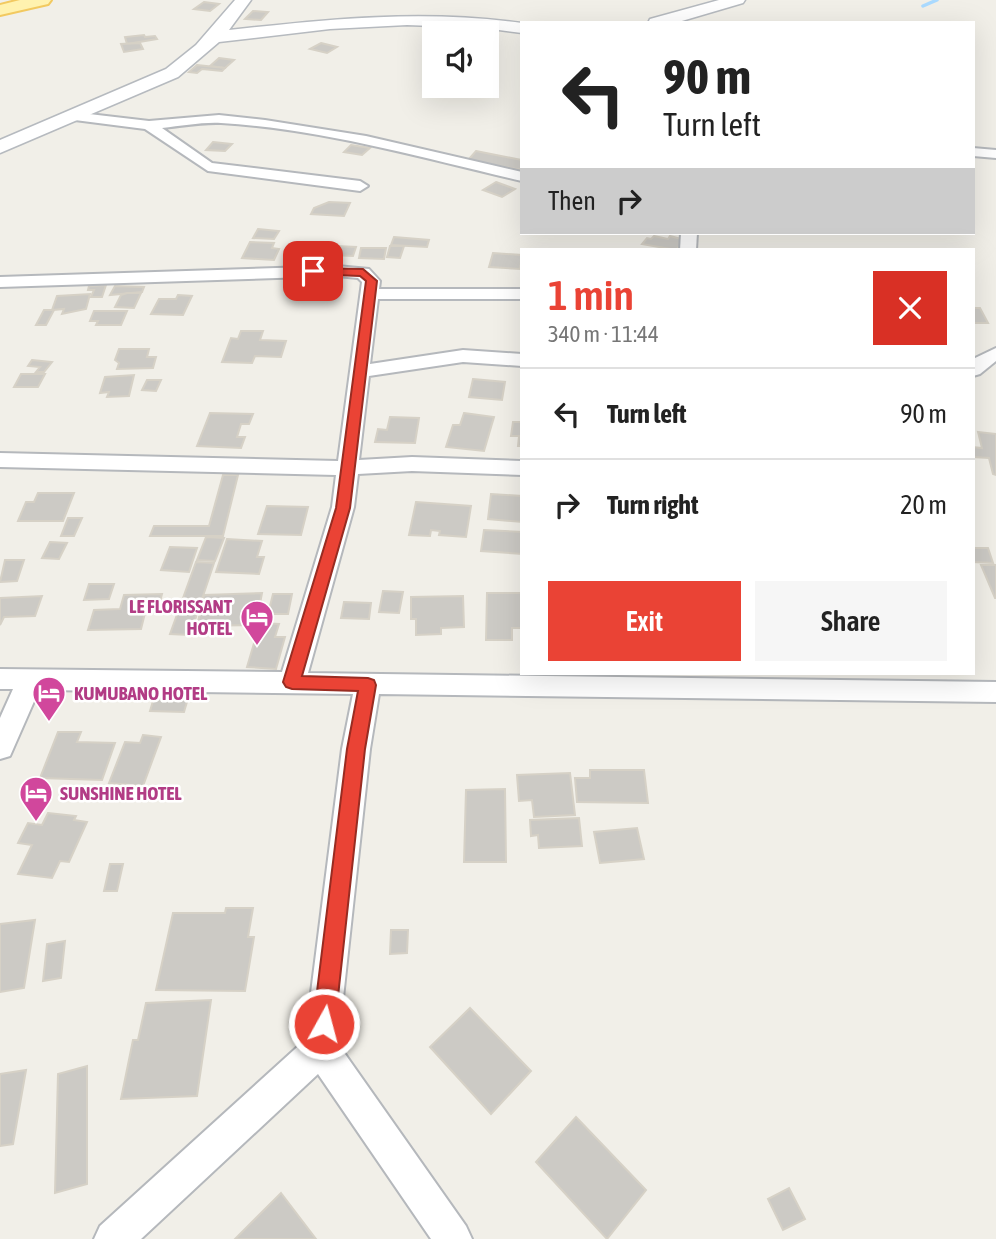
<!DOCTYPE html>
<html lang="en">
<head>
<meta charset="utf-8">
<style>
	:root { --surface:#fff; --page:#f6f6f6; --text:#222; --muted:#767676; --line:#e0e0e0; --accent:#ea4335 }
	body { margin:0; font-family:"Asap Condensed",sans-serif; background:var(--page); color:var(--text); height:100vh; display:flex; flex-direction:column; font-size:26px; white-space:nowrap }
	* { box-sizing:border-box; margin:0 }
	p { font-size:23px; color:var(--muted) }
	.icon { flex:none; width:38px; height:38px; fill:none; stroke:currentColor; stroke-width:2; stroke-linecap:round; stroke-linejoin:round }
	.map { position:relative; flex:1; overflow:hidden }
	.sheet { position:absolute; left:520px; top:248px; width:455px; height:427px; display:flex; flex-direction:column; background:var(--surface); border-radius:0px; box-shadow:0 7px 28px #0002 }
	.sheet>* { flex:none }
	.top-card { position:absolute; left:520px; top:21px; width:455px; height:214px; border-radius:0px; box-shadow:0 7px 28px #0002; background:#fff; color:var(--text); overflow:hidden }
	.fabs { position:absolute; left:422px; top:21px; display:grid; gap:14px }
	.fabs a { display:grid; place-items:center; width:77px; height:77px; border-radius:0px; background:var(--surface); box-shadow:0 7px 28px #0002; font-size:35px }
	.pin { position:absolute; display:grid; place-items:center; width:60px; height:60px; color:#fff; margin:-30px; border-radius:14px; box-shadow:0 4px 10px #0006 }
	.me { position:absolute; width:77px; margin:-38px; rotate:7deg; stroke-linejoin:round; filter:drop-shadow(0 0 5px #0008) }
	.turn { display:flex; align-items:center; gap:24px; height:147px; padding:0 28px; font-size:32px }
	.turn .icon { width:91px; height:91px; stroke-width:2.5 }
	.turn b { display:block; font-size:49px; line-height:60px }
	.then { display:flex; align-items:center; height:66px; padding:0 28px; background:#0003; gap:14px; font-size:26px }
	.round { display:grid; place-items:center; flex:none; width:74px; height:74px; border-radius:0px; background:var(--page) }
	.overview { display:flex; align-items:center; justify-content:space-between; height:119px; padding:0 28px }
	h1 { font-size:42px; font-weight:600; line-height:52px; color:var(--accent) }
	.cta { display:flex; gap:14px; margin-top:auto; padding:14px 28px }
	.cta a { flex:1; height:80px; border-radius:0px; background:var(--accent); color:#fff; font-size:28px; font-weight:600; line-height:80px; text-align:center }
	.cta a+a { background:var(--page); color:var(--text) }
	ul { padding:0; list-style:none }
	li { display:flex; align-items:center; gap:21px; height:91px; padding:0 28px; border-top:2px solid var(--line) }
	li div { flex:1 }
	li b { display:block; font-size:26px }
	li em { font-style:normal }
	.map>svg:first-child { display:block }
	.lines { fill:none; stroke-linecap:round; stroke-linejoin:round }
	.stream { stroke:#aadaff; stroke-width:3.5 }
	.building { fill:#cccac5; stroke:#d6d1c6; stroke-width:2 }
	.street-casing { stroke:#b5b8bc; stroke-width:4 }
	.secondary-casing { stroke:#b6babf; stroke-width:3 }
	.primary-casing { stroke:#f2c960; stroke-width:4 }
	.street { fill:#fff; fill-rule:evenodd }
	.secondary { fill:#fff; fill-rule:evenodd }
	.primary { fill:#fff2af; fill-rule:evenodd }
	.route { fill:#ea4335; stroke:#982c22; stroke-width:2 }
	.labels { text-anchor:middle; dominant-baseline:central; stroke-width:5; stroke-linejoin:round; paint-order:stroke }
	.hotel-label { font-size:19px; font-weight:bold; fill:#b23c85; stroke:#fff; text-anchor:start }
</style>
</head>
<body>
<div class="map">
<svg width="996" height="1239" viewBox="0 0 996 1239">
	<rect width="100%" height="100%" fill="#f1efe8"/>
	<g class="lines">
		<!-- stream -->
		<path class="stream" d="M923,6L937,0"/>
	</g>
	<!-- building -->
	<g class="building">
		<path d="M204,2L219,4L210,11L194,9Z"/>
		<path d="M253,11L268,12L261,20L245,19Z"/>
		<path d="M144,35L145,37L155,36L157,39L127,44L125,37Z"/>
		<path d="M140,43L143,49L124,52L121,44Z"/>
		<path d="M321,43L337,47L327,53L310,49Z"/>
		<path d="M219,58L234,60L225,68L210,66Z"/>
		<path d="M197,65L225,68L222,71L202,69L197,73L189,72Z"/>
		<path d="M213,142L232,144L225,151L206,150Z"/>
		<path d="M351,145L370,148L362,155L344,152Z"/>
		<path d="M476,151L522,160V170L468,160Z"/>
		<path d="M496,182L515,189L502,197L483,190Z"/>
		<path d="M329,202L350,203L344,216L311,214L314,208Z"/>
		<path d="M258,229L279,231L274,239L253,238Z"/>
		<path d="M654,236L668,239L670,236L685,240L676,250L642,244L647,238L651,239Z"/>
		<path d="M394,237L429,240L427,247L391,245Z"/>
		<path d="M250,242L274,243L272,248L279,249L274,260L242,258Z"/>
		<path d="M336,246L356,247L353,256L333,255Z"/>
		<path d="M390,246H404L400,258L387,257Z"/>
		<path d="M361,248H386L384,259L359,258Z"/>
		<path d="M493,253L522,255L520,269L489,267Z"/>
		<path d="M106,285L102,297H91L94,290H88L89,286Z"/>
		<path d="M115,286L144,287L142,292L110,295Z"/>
		<path d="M127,293H141L134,308L115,307L121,295Z"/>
		<path d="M90,294L86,309L62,314L64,309L52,310L57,296Z"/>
		<path d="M178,295L192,296L183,315L151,314L159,299H176Z"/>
		<path d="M973,308H980L988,323H973Z"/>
		<path d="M44,310H54L46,325H36Z"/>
		<path d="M94,311H127L121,325H96L98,321H90Z"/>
		<path d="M241,331H263L260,340L286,341L281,357L255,356L252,363L222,362L231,338L238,339Z"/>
		<path d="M119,349H149L147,357H156L153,368L117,369L119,363L115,360Z"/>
		<path d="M32,360L52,362L44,372H36L40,367L28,366Z"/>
		<path d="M21,374H45L38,387H14Z"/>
		<path d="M134,375L129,396L107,397L109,392L100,393L105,377Z"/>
		<path d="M473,379L505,382L502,400L469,397Z"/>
		<path d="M147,380H161L156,391L142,390Z"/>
		<path d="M210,413L253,414L249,424H241L237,437H245L241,448L197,446Z"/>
		<path d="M464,413L494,417L484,451L446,447L453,425H460Z"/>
		<path d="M390,417L419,418L415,443L375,442L378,429L387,430Z"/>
		<path d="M513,422H522V446H518L519,436H511Z"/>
		<path d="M978,432L996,434V475L993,474L989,458L973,457V447L982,448Z"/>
		<path d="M223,475H238L223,536H150L154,526H209Z"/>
		<path d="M38,493H74L63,521H18L26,502H34Z"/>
		<path d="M491,494L522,496V522L488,519Z"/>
		<path d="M416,502L471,506L466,537L439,535L440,531L431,530L430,536L409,535Z"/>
		<path d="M267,506L308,507L301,535L258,534Z"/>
		<path d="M68,518H82L74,536H61Z"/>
		<path d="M484,530L522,532V554L481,551Z"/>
		<path d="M206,537L224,538L215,561L197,560Z"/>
		<path d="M227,539L262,541L257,557H264L259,574L216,572Z"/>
		<path d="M50,542L67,543L59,559L42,558Z"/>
		<path d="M170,547L197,548L189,572L161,570Z"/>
		<path d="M973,548H988L993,563L973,562Z"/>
		<path d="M5,560H24L17,581L0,582Z"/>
		<path d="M196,562L214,563L190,635L170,634Z"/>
		<path d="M981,565H996V598H995Z"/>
		<path d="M89,584H114L109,599L84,600Z"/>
		<path d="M383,591L403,592L399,613L379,612Z"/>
		<path d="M262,593L256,625L197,626L204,595Z"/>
		<path d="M487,593H522V628H512V640H486Z"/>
		<path d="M162,594L157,613H145L141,629L88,630L94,610L120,609L124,595Z"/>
		<path d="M273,594H292L288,614H268Z"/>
		<path d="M42,596L35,616L4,617L0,625V598Z"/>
		<path d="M463,596L464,627L441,628V634L416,635V619H411V597Z"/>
		<path d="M344,602L371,603L369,619L341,618Z"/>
		<path d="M260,623L279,624L275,637H285L276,669L247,667Z"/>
		<path d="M155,694L189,695L184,712L150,711Z"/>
		<path d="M58,732H81L77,742L115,743L102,780L40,778Z"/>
		<path d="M143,735L161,737L143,786L109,783L125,742L140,743Z"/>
		<path d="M590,770H644L648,803L577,802L575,778H590Z"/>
		<path d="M570,773L575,815L534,817L532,800L519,801L517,775Z"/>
		<path d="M105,787L135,788L130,801L101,799Z"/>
		<path d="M505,789L506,862H464L466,790Z"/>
		<path d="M48,813L76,816L74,820L87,822L69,862L60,861L52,878L18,874L32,845L18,843L28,823L42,825Z"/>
		<path d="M579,818L582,846L539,848L538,835L531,836L530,820Z"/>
		<path d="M637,828L644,859L600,863L594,832Z"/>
		<path d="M110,864H123L117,891H104Z"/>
		<path d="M226,908H253L248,937H254L245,991L156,990L173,913H225Z"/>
		<path d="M35,920L24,988L0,992V924Z"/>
		<path d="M391,930H408L407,953L390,954Z"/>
		<path d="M65,941L61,978L43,981L47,944Z"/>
		<path d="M211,1000L197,1096L121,1099L133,1040H138L146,1003Z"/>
		<path d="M470,1008L531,1071L491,1114L430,1047Z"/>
		<path d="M87,1066V1184L55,1193L58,1074Z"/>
		<path d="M26,1070L13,1144L0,1146V1074Z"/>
		<path d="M576,1117L646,1190L607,1239L536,1162Z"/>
		<path d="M789,1188L805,1219L783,1230L768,1199Z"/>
		<path d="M281,1193L316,1239H235Z"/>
	</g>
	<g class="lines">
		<defs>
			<g id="street">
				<path d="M72,112L149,121L219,115L265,120L366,136L522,172V181C423,158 323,129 221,123C202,122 182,126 162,128L212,163L360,181L368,186L360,191L208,171L145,129L67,119V113Z"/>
				<path d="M973,148L996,150V158L973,156Z"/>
				<path d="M681,233H697L696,250H680Z"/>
				<path d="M337,266L369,269L380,281L379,289H522V299H378L370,364L463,350L522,354V366L463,362L369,376L359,460L412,457L522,461V475L412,471L358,474L354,507L308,673L996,682V702L379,694L370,749L338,1044L466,1226L472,1239H431L318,1074L141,1239H94L100,1226L305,1040L342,749L353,694L39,690L10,756L0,759V718L13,689H0V669L282,672L332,507L336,475L0,467V453L338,461L362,282L358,278L337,276L0,287V277Z"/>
				<path d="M996,348V361L980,374L973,376V359Z"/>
			</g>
			<g id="secondary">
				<path d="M235,0H251L229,30C327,19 423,9 522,23V33L484,28L407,25L330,29L219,42L178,77L0,153V140L166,69L196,45Z"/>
				<path d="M719,0H745L743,3L675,23H648L650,19Z"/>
			</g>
			<path id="primary" d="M20,0H51L48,4L0,15V5Z"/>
		</defs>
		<!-- street casing -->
		<use href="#street" class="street-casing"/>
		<!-- secondary casing -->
		<use href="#secondary" class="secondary-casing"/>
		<!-- primary casing -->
		<use href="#primary" class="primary-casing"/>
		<!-- street -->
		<use href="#street" class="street"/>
		<!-- secondary -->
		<use href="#secondary" class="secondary"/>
		<!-- primary -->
		<use href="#primary" class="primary"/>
	</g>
	<!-- route -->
	<path class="route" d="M313,268L363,269L377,281L350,508L302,676L368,678L374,680L376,685L365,749L335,1024L332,1031L324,1034L316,1031L313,1024L347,749L358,691L292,689L286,687L283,682L336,508L366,281L360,276L309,274L308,271Z"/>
	<!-- icons -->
	<defs>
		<symbol id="hotel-pin" viewBox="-11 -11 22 30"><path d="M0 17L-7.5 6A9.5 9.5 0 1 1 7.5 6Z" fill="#d1479c" stroke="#fff"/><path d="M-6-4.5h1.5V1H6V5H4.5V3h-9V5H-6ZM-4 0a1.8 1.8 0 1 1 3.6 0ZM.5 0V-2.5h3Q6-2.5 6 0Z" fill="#fff"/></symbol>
	</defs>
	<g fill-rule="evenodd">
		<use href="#hotel-pin" x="238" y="598" width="38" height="52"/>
		<use href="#hotel-pin" x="30" y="674" width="38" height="52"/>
		<use href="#hotel-pin" x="17" y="774" width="38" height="52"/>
	</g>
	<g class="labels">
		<!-- hotel labels -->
		<g class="hotel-label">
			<text x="232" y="606" text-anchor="end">LE FLORISSANT<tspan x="232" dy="22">HOTEL</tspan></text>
			<text x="74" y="693">KUMUBANO HOTEL</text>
			<text x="60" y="793">SUNSHINE HOTEL</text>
		</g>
	</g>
</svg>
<div class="fabs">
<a><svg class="icon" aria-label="sound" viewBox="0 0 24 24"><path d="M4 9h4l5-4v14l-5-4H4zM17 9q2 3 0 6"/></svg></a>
</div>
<div class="pin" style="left:313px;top:271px;background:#d93025"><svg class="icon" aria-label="arrive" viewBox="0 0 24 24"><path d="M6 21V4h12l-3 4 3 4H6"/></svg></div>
<svg class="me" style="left:324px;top:1024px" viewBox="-20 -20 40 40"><circle r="17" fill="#ea4335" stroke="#fff" stroke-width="3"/><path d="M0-11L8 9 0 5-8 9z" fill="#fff"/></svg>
<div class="top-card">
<div class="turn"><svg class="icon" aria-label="left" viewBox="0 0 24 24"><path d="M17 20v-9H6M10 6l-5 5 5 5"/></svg><div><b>90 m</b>Turn left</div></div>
<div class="then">Then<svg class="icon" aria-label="right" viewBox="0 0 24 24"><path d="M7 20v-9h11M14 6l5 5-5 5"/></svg></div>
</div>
<section class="sheet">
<div class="overview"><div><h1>1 min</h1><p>340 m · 11:44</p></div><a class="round" style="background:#d93025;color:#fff"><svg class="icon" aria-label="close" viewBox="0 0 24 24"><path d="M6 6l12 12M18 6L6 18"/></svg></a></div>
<ul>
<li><svg class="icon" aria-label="left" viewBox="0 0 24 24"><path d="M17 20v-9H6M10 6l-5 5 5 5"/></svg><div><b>Turn left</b></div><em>90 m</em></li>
<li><svg class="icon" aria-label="right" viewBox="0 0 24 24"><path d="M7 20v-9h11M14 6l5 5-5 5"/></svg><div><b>Turn right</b></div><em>20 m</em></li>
</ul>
<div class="cta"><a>Exit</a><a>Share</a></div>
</section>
</div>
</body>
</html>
